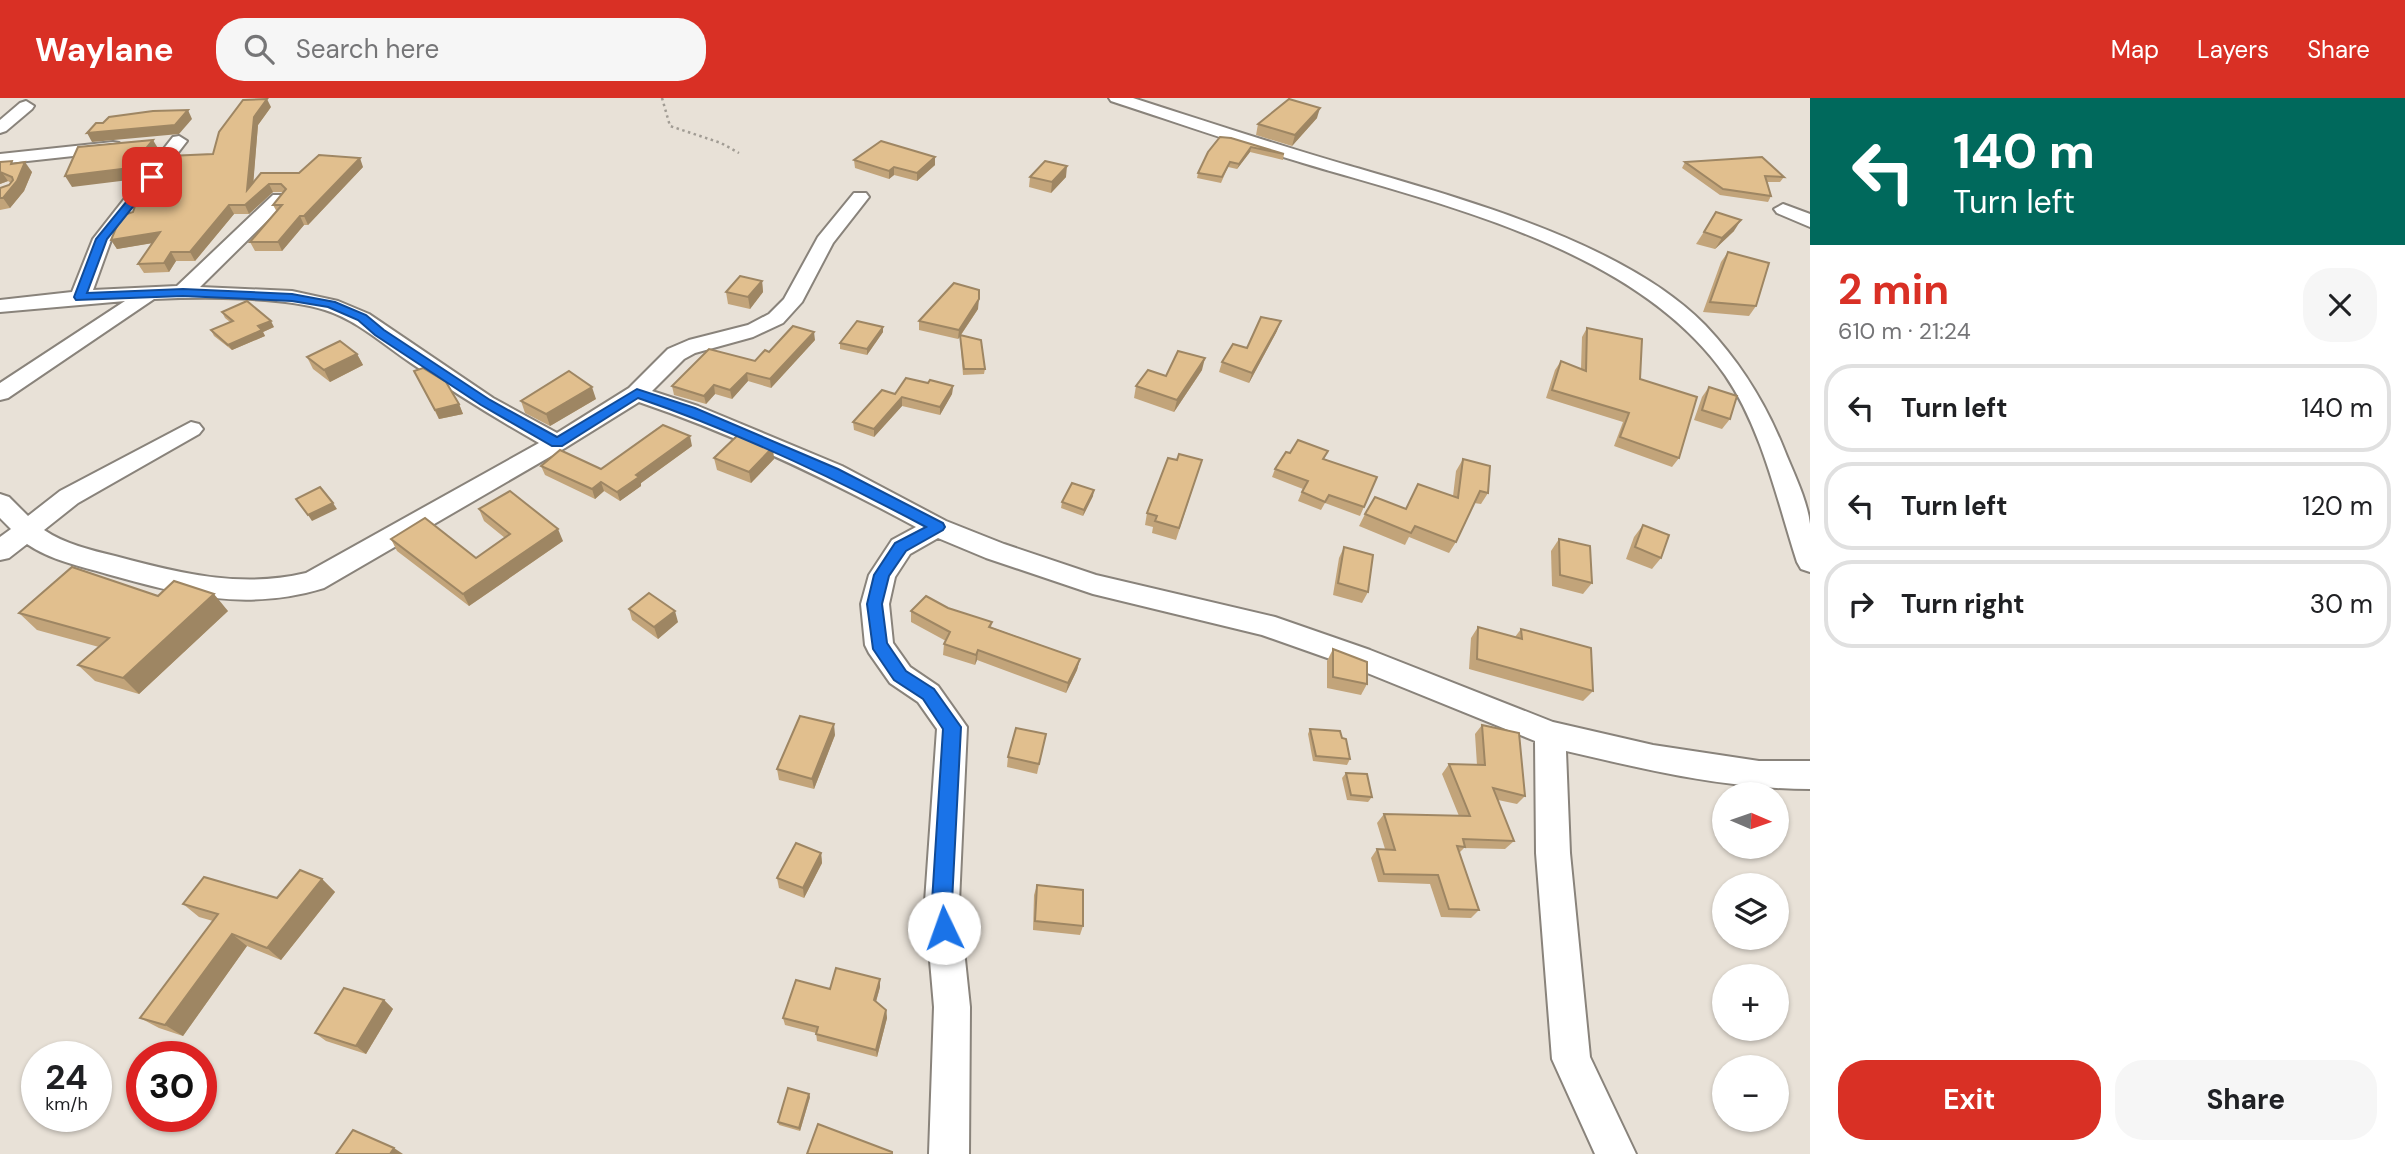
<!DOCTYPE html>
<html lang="en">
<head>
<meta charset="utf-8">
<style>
	:root { --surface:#fff; --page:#f6f6f6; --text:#202124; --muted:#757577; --line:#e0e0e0; --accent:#d93025 }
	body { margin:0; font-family:"DM Sans",sans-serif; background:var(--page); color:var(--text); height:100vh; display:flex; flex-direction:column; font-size:26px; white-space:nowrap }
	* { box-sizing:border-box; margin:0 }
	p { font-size:23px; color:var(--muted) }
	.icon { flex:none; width:38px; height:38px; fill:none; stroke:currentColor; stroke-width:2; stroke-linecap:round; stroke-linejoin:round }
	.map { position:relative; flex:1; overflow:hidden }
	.panel { display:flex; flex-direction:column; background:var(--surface); width:595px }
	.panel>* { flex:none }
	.top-card { background:#00695c; color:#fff; overflow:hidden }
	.needle { width:46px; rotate:92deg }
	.controls { position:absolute; left:1712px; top:684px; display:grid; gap:14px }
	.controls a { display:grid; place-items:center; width:77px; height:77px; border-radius:50%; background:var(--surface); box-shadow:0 2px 5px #0004; font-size:35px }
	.speed { position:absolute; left:21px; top:943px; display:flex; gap:14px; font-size:35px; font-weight:700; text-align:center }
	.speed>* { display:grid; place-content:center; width:91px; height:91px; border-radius:50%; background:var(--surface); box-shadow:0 2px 5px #0004; line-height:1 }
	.speed small { font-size:18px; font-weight:400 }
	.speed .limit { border:10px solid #d22; background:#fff; color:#111 }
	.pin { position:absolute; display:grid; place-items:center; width:60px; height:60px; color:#fff; margin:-30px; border-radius:14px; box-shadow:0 4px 10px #0006 }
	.me { position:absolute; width:77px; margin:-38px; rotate:357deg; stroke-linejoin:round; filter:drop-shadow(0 0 5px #0008) }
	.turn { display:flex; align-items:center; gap:24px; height:147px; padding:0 28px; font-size:32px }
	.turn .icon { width:91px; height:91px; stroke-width:2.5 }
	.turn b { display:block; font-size:49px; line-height:60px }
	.round { display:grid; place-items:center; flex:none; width:74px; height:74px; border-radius:28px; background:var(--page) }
	.head { display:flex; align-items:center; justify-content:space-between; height:119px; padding:0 28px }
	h1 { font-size:42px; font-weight:700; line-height:52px; color:var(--accent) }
	.primary-button { display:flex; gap:14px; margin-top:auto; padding:14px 28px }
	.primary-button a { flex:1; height:80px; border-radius:28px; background:var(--accent); color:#fff; font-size:28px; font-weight:700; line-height:80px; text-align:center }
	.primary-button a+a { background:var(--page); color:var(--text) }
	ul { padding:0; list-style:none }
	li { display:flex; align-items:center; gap:21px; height:88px; margin:0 14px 10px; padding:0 14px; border:4px solid var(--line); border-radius:28px }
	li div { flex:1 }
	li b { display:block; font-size:26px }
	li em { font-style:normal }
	header { display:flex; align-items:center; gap:42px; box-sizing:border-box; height:98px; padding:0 35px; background:var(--accent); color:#fff }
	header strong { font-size:33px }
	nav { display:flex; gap:38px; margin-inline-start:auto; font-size:24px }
	.search { width:490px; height:63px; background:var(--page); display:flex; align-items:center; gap:18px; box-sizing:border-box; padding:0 24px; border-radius:28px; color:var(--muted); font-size:26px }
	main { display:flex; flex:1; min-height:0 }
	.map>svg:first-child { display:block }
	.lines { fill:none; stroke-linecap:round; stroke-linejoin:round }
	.minor-casing { stroke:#89837b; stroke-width:4 }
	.path { stroke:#a19c94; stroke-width:2.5; stroke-dasharray:2.5 3.5; stroke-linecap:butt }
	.minor { fill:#fff; fill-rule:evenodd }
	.wall { fill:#c2a47a }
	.shaded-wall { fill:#9e8663 }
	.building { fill:#e1bf8e; stroke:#9e8663; stroke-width:2 }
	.route { fill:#1a73e8; stroke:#114b97; stroke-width:2 }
</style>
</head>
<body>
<header>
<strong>Waylane</strong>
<div class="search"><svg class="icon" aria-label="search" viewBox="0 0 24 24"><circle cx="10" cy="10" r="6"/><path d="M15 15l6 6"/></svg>Search here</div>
<nav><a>Map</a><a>Layers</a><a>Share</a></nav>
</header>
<main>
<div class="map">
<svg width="1810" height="1056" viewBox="0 0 1810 1056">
	<rect width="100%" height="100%" fill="#e8e1d7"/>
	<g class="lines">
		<defs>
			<g id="minor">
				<path d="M1109,0H1133C1205,23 1277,47 1350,68C1459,100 1624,144 1705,227C1740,264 1765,304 1784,351C1793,374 1807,401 1810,426C1810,441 1810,458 1810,474L1801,471L1797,464C1777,402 1762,331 1725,277C1636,150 1443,107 1303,65C1238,46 1175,24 1111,3Z"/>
				<path d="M26,3L34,8L32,11L6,33L0,35V22L20,5Z"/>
				<path d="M179,38L187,43L111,142L93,192L177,188L273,97H285L288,101L285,105L200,189L292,193L338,203L369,216L493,300L557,335L629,290L668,251L689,242L748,227L769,216L784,201L818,139L854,95H866L869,99L833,145L802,204L783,225L753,239L695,255L684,261L652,293L698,308L842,368L946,423L1004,446L1096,477L1275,519L1370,552L1553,624L1653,647L1759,663H1810V691C1727,691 1647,672 1566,653L1570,755L1590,959L1636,1056H1595L1552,961L1536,755L1535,643L1350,568L1262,537L1093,496L986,460L938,440L910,456L895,479L889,506L893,545L910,569L938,588L967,629L959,804L970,909L969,1056H929L934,909L925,804L937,631L918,604L890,585L869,555L865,547L861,506L869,477L892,442L916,429C827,381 736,337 639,304L565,350L324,490C245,514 183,497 107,476C80,468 50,462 27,446L9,460L0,462V439L11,431L0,420V396L9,399L28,418L60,393L191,324L199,326L203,331L199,336L78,405L44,432C65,446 90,452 115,458C178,475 241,491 306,475L539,345C495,320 453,294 411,265C384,247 357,222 325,212C282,198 200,199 154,201L8,300L0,302V285L125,203L0,214V202L72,194L93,141L173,39Z"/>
				<path d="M113,44L119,45L121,49L119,53L0,66V56Z"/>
				<path d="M1783,106L1810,116V129L1777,115L1774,111Z"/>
			</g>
		</defs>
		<!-- minor casing -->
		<use href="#minor" class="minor-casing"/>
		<!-- path -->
		<path class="path" d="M662,0L670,28L721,45L739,55"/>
		<!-- minor -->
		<use href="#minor" class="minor"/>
	</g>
	<!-- wall -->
	<g class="wall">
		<path d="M271,9L258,27L253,85L299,75L363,69L308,127H304L282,153H255L250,144L277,114L273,107L283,94H273L249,116H234L195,163H176L169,174L144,175L138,166L152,145L117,151L111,142L133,114L213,56Z"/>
		<path d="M1317,20L1292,48L1256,37L1258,26Z"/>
		<path d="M1220,39L1284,56L1283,62L1250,54L1237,71L1228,69L1221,85L1197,80L1198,75Z"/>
		<path d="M854,62L935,67L917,83L894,77L889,81L855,70Z"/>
		<path d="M0,64L14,66L32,74L24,93L10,110L0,112V90L9,87L11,85L8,83L0,86Z"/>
		<path d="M1685,64L1784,79L1780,84H1767L1771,98L1768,104L1720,97L1682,70Z"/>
		<path d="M1030,79H1066L1051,95L1029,89Z"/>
		<path d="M1709,126L1734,133L1715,151L1696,146Z"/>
		<path d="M1728,154L1756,208L1749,218L1703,214L1721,164Z"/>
		<path d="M762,183L763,194L750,211L728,206L726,194Z"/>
		<path d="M978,211L961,237L985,271L984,276L963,277L960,239L958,241L919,232V223Z"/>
		<path d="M222,214L274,229L263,234L265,238L232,252L214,238L211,232L230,224L225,220Z"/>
		<path d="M883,229V234L867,257L840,251V245Z"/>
		<path d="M1587,230L1640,281L1679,360L1672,369L1614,348L1623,324L1546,300L1555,272L1561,263L1581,271L1582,239Z"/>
		<path d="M1277,233L1249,285L1219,274L1222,264Z"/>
		<path d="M815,242L771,290L748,283L732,301L715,296L706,306L674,297L672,288L755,263L769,254Z"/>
		<path d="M357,256L363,267L330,284L313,271L307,259Z"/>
		<path d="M1202,272L1174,314L1134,300L1136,288L1166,278Z"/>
		<path d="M414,273L459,306L463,316L439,321Z"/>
		<path d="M928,285L953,288L952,296L940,317L902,308L874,339L854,332L853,324L895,296Z"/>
		<path d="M1709,289L1730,321L1722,331L1694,322L1702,299Z"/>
		<path d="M596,301L550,328L525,315L521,303Z"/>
		<path d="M692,348L641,385V388L620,403L604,393L595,401L545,377L541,368L601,371Z"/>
		<path d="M1290,355L1324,361L1377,379L1360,418L1325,405L1321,412L1298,403L1303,391L1272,379L1275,371Z"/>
		<path d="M714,360L774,361L751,385L717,372Z"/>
		<path d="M1463,361L1488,395L1481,406L1474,405L1456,444L1449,455L1409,439L1405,447L1359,428L1365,416L1406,411L1453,398L1456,373Z"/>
		<path d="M1177,362H1202L1176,442L1152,435L1153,429L1145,427L1147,415Z"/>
		<path d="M1093,398L1083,418L1061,410L1062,404Z"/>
		<path d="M479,411L563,443L469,508L397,453L391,441L476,460L505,440L484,423Z"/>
		<path d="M1643,427L1661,460L1652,471L1626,461L1634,439Z"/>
		<path d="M1559,441L1592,485L1583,496L1552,488L1551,453Z"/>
		<path d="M1344,449L1368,494L1362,505L1333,497L1339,460Z"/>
		<path d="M158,498L228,513L139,596L95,583L78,567L99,549L37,532L19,515Z"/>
		<path d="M948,510L992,524L991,529L1080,561L1077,572L1066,595L977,562L975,567L943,557L944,546L946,543L911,524V513Z"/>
		<path d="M629,511L678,524L658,541L632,522Z"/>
		<path d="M1478,529L1515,539L1521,531L1593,593L1583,603L1469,571L1471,540Z"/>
		<path d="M1333,551L1367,586L1361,597L1327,590V563Z"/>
		<path d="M1482,627L1525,698L1517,706L1498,702L1514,743L1505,751L1464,750L1459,755L1479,812L1471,820L1441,819L1430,786L1378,784L1371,760L1377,751H1385L1377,725L1384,716L1459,718L1442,676L1449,666L1477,667L1475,636Z"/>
		<path d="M1310,631L1342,640L1350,661L1347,667L1313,663L1308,636Z"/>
		<path d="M1046,636L1037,676L1007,669L1008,659Z"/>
		<path d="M835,637L814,691L779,682L777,671Z"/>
		<path d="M1346,675L1372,699L1368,704L1347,702L1342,680Z"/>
		<path d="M821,755L822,765L804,800L779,790L777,780Z"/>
		<path d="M322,781L335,794L281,862L247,848L183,938L159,930L140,920L213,823L199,819L183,806L277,800Z"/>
		<path d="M1037,787L1083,828L1080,837L1033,832L1034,797Z"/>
		<path d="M880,889L876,904L886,912L887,920L877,959L817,943L816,935L785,927L783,920L830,891Z"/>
		<path d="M384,902L393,911L366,956L326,943L315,935Z"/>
		<path d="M810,999L800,1033L779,1027L778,1024Z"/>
	</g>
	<!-- shaded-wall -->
	<g class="shaded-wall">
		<path d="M267,1L271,9L258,27L252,101L247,92L254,19Z"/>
		<path d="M1320,10L1317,20L1292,48L1295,37Z"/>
		<path d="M188,12L192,21L179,36L92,44L87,35Z"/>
		<path d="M153,42L159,52L137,81L72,89L65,78Z"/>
		<path d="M1251,49L1250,54L1237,71L1239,66Z"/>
		<path d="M935,59V67L917,83V75Z"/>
		<path d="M360,60L363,69L308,127L304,118Z"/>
		<path d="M25,64L32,74L24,93L10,110L3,100Z"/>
		<path d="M1067,68L1066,79L1051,95L1052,84Z"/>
		<path d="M894,69V77L889,81V73Z"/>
		<path d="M1,73L8,83L0,86V74Z"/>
		<path d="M269,86L273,94L249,116L245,107Z"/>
		<path d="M229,107L234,116L195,163L190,154Z"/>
		<path d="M300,118L304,127L282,153L278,144Z"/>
		<path d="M1741,122L1734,133L1715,151L1722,140Z"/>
		<path d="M160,134L165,143L117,151L111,142Z"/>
		<path d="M171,154L176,163L169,174L164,165Z"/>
		<path d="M762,183L763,194L750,211L748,199Z"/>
		<path d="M979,201L978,211L958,241L959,232Z"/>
		<path d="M271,223L274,229L263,234L265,238L232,252L228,247L258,228Z"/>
		<path d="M1281,223L1277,233L1249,285L1252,275Z"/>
		<path d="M883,229V234L867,257V251Z"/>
		<path d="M814,234L815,242L771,290L770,281Z"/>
		<path d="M357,256L363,267L330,284L324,272Z"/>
		<path d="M1205,260L1202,272L1174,314L1177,302Z"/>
		<path d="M747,275L748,283L732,301L730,292Z"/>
		<path d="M714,287L715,296L706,306L704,298Z"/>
		<path d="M953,288L952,296L940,317V309Z"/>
		<path d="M592,289L596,301L550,328L546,316Z"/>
		<path d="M902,299V308L874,339V331Z"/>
		<path d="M459,306L463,316L439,321L435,312Z"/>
		<path d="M690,338L692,348L641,385V388L620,403L617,394L636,377Z"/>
		<path d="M773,349L774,361L751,385L749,374Z"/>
		<path d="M601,384L604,393L595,401L592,391Z"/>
		<path d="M1094,392L1093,398L1083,418L1084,412Z"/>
		<path d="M333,405L337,411L312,423L308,417Z"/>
		<path d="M558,431L563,443L469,508L463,496Z"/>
		<path d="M214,496L228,513L139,596L123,580Z"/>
		<path d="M675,513L678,524L658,541L654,529Z"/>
		<path d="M978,552L977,562L975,567L976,557Z"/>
		<path d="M1080,561L1077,572L1066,595L1068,585Z"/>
		<path d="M834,626L835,637L814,691L812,681Z"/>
		<path d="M821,755L822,765L804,800L803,790Z"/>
		<path d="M322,781L335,794L281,862L267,850Z"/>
		<path d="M232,836L247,848L183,938L165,927Z"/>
		<path d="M880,881V889L874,910V902Z"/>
		<path d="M384,902L393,911L366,956L356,948Z"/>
		<path d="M886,912L887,920L877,959L876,952Z"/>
		<path d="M809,996L810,999L800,1033L799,1030Z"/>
		<path d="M394,1050L403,1056H390Z"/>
	</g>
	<!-- building -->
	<g class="building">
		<path d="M267,1L254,19L247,92L261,75H299L319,57L360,60L304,118H300L278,144H250L282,107H273L286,91L281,86H269L245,107H229L190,154H171L164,165L138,166L160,134L111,142L121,118L133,114L140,93L168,58L213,56L219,34L243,2Z"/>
		<path d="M1289,1L1320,10L1295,37L1258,26Z"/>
		<path d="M188,12L175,27L87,35L96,25H103L109,19L153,13Z"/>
		<path d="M1220,39L1231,40L1284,56L1251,49L1239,66L1230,64L1222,79L1198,75L1208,54Z"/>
		<path d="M153,42L130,70L65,78L78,49Z"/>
		<path d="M881,43L935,59L917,75L894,69L889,73L854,62Z"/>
		<path d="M1762,59L1784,79L1765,78L1771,98L1723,91L1685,64Z"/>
		<path d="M12,63L11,66L25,64L17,83L3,100H0V90L9,87L13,82L12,79L0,74V64Z"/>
		<path d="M1045,63L1067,68L1052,84L1030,79Z"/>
		<path d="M1716,114L1741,122L1722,140L1704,134Z"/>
		<path d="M1728,154L1769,165L1756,208L1710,204Z"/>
		<path d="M740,178L762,183L748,199L726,194Z"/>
		<path d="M954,185L979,192V201L959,232L919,223Z"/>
		<path d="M247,203L271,223L258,228L262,232L228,247L211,232L233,223L222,214Z"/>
		<path d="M1261,219L1281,223L1252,275L1222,264L1233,246L1247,250Z"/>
		<path d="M857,223L883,229L867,251L840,245Z"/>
		<path d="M793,228L814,234L770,281L747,275L730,292L714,287L704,298L672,288L709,251L755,263L765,252L769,254Z"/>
		<path d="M1587,230L1642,241L1640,281L1697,299L1679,360L1620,339L1629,315L1552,292L1561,263L1586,273Z"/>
		<path d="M960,237L981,242L985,271H964Z"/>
		<path d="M340,243L357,256L324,272L307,259Z"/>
		<path d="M1178,253L1205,260L1177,302L1136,288L1148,272L1166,278Z"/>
		<path d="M423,270L446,284L459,306L435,312L414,273Z"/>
		<path d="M569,273L592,289L546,316L521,303Z"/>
		<path d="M906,280L928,285L930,282L953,288L940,309L902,299L874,331L853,324L882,292L895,296Z"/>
		<path d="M1709,289L1737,298L1730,321L1702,312Z"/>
		<path d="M663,327L690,338L636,377L639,379L617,394L601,384L592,391L541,368L560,352L601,371Z"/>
		<path d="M740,335L773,349L749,374L714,360Z"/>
		<path d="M1298,342L1328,353L1323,361L1377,379L1364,409L1329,397L1325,404L1302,394L1308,383L1275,371L1286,354L1290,355Z"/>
		<path d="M1179,356L1202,362L1179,430L1155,423L1157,418L1147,415L1168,360L1177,362Z"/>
		<path d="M1463,361L1490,368L1488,395L1480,393L1456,444L1415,428L1411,435L1365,416L1375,399L1406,411L1418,386L1458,400Z"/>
		<path d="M1072,385L1094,392L1084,412L1062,404Z"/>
		<path d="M320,389L333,405L308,417L296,401Z"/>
		<path d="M510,393L558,431L463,496L391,441L425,420L476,460L510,436L479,411Z"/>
		<path d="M1643,427L1669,437L1661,460L1635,449Z"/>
		<path d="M1559,441L1590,448L1592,485L1560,477Z"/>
		<path d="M1344,449L1373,457L1368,494L1338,485Z"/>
		<path d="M72,469L158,498L174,483L214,496L123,580L78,567L109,540L19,515Z"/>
		<path d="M649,495L675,513L654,529L629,511Z"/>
		<path d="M926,498L948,510L992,524L989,529L1080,561L1068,585L978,552L976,557L944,546L950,534L911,513Z"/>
		<path d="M1478,529L1522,541L1521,531L1591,550L1593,593L1477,561Z"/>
		<path d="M1333,551L1367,564V586L1333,579Z"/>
		<path d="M800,618L834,626L812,681L777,671Z"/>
		<path d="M1482,627L1519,635L1525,698L1493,690L1514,743L1463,741L1465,749L1457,748L1479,812L1449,811L1438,777L1384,776L1377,751L1395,752L1384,716L1470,718L1449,666L1485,667Z"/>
		<path d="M1016,630L1046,636L1039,666L1008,659Z"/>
		<path d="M1310,631L1340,633L1342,640L1346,641L1350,661L1316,658Z"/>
		<path d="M1346,675L1367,676L1372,699L1351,697Z"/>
		<path d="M796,745L821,755L803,790L777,780Z"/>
		<path d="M300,772L322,781L267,850L232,836L165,927L140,920L218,816L183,806L204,779L277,800Z"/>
		<path d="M1037,787L1083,792V828L1035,823Z"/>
		<path d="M836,870L880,881L874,902L886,912L876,952L816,936L818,929L783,920L796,882L830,891Z"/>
		<path d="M344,890L384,902L356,948L315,935Z"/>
		<path d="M788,990L809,996L799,1030L778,1024Z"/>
		<path d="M818,1026L892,1054V1056H807Z"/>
		<path d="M353,1032L394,1050L390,1056H336Z"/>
	</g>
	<!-- route -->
	<path class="route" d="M148,77L157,79L107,141L87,195L183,191L292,196L335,204L366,217L384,232L490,302L557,339L637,291L695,310L838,371L943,425L945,429L943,432L906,453L889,478L882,506L887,545L906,573L934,591L961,629L952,804L954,830L952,837L944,839L937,837L932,804L943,631L923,601L894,582L873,551L867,506L874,477L895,445L926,429C832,379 738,334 638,300L562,348H552L481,307L375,237L358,222L328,209L292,203L183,198L76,202L74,199L96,141Z"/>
</svg>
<div class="controls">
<a><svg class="needle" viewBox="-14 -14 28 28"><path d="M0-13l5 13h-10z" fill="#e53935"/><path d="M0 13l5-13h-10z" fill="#757577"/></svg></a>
<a><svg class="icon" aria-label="layers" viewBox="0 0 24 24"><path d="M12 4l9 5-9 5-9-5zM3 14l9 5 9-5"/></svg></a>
<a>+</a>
<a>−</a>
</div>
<div class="speed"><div>24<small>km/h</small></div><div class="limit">30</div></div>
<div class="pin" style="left:152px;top:79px;background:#d93025"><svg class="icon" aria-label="arrive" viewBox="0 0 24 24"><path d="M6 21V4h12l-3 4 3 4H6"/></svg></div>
<svg class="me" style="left:944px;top:830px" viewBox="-20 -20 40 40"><circle r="19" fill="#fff"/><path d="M0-13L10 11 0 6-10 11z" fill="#1a73e8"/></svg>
</div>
<section class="panel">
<div class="top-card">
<div class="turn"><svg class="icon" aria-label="left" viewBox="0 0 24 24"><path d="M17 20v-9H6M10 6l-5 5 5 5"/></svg><div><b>140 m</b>Turn left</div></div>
</div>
<div class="head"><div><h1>2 min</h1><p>610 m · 21:24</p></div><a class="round"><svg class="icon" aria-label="close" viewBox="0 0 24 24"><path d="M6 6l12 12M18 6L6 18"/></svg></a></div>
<ul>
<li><svg class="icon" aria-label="left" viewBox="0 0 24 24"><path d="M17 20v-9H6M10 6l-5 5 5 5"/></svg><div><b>Turn left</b></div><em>140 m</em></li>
<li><svg class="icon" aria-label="left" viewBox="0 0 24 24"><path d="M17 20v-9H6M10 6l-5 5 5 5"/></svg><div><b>Turn left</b></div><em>120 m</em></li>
<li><svg class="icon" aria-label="right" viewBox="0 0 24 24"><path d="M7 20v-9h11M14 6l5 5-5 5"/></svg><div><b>Turn right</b></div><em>30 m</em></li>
</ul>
<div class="primary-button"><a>Exit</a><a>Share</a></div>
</section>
</main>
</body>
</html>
